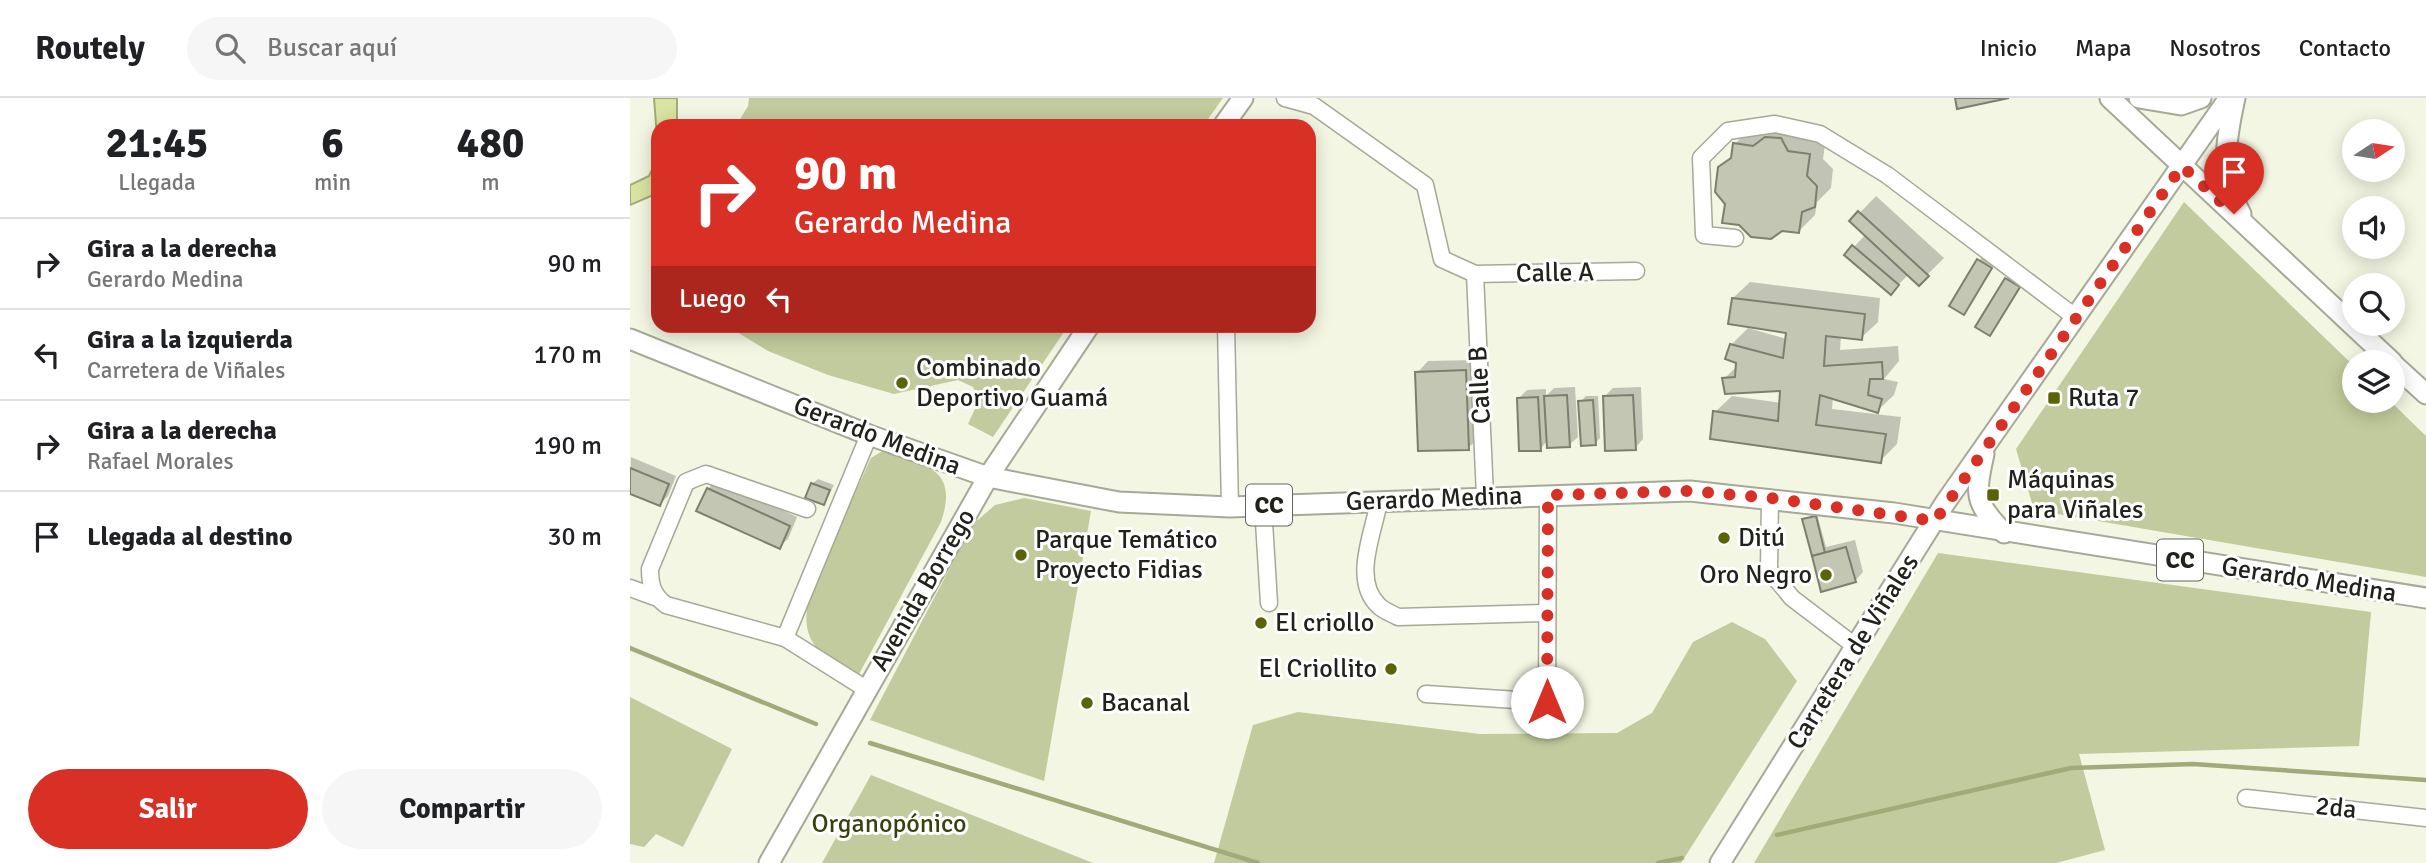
<!DOCTYPE html>
<html lang="es">
<head>
<meta charset="utf-8">
<style>
	:root { --surface:#fff; --page:#f6f6f6; --text:#202124; --muted:#757577; --line:#e0e0e0; --accent:#d93025 }
	body { margin:0; font-family:Signika,sans-serif; background:var(--page); color:var(--text); height:100vh; display:flex; flex-direction:column; font-size:26px; white-space:nowrap }
	* { box-sizing:border-box; margin:0 }
	p { font-size:23px; color:var(--muted) }
	.icon { flex:none; width:38px; height:38px; fill:none; stroke:currentColor; stroke-width:2; stroke-linecap:round; stroke-linejoin:round }
	.map { position:relative; flex:1; overflow:hidden }
	.drawer { display:flex; flex-direction:column; background:var(--surface); width:630px }
	.drawer>* { flex:none }
	.guide { position:absolute; left:21px; top:21px; width:665px; height:214px; border-radius:21px; box-shadow:0 4px 18px #0003; background:#d93025; color:#fff; overflow:hidden }
	.needle { width:46px; rotate:78deg }
	.buttons { position:absolute; left:1712px; top:21px; display:grid; gap:14px }
	.buttons a { display:grid; place-items:center; width:63px; height:63px; border-radius:50%; background:var(--surface); box-shadow:0 4px 18px #0003; font-size:35px }
	.pin { position:absolute; display:grid; place-items:center; width:60px; height:60px; color:#fff; margin:-72px -30px; border-radius:50% 50% 50% 0; rotate:-45deg; box-shadow:0 0 7px #0007 }
	.pin .icon { rotate:45deg }
	.me { position:absolute; width:77px; margin:-38px; rotate:0deg; stroke-linejoin:round; filter:drop-shadow(0 0 5px #0008) }
	.turn { display:flex; align-items:center; gap:24px; height:147px; padding:0 28px; font-size:32px }
	.turn .icon { width:91px; height:91px; stroke-width:2.5 }
	.turn b { display:block; font-size:49px; line-height:60px }
	.then { display:flex; align-items:center; height:66px; padding:0 28px; background:#0003; gap:14px; font-size:26px }
	.eta { display:flex; justify-content:space-evenly; align-items:center; height:119px; text-align:center }
	.eta b { font-size:42px; font-weight:700; line-height:49px }
	.action { display:flex; gap:14px; margin-top:auto; padding:14px 28px }
	.action a { flex:1; height:80px; border-radius:42px; background:var(--accent); color:#fff; font-size:28px; font-weight:700; line-height:80px; text-align:center }
	.action a+a { background:var(--page); color:var(--text) }
	ul { padding:0; list-style:none }
	li { display:flex; align-items:center; gap:21px; height:91px; padding:0 28px; border-top:2px solid var(--line) }
	li div { flex:1 }
	li b { display:block; font-size:26px }
	li em { font-style:normal }
	header { display:flex; align-items:center; gap:42px; box-sizing:border-box; height:98px; padding:0 35px; background:var(--surface); border-bottom:2px solid var(--line) }
	header strong { font-size:33px }
	nav { display:flex; gap:38px; margin-inline-start:auto; font-size:24px }
	.search { width:490px; height:63px; background:var(--page); display:flex; align-items:center; gap:18px; box-sizing:border-box; padding:0 24px; border-radius:38px; color:var(--muted); font-size:26px }
	main { display:flex; flex:1; min-height:0 }
	.map>svg:first-child { display:block }
	.green { fill:#c2cb9d }
	.water { fill:#d9e4a2; stroke:#a2aa7a; stroke-width:2 }
	.shadow { fill:#0003 }
	.lines { fill:none; stroke-linecap:round; stroke-linejoin:round }
	.stream { stroke:#a2aa7a; stroke-width:4.5 }
	.building { fill:#c2c6b2; stroke:#7c7f6d; stroke-width:2 }
	.minor-casing { stroke:#a5a996; stroke-width:19 }
	.major-casing { stroke:#a5a996; stroke-width:23 }
	.minor { stroke:#fff; stroke-width:16 }
	.major { stroke:#fff; stroke-width:19 }
	.route { stroke:#d93025; stroke-width:12; stroke-dasharray:0 21.6 }
	.poi-dot { fill:#5a6404; stroke:#fff; stroke-width:2.5 }
	.labels { text-anchor:middle; dominant-baseline:central; stroke-width:6; stroke-linejoin:round; paint-order:stroke }
	.shield { fill:#fff; stroke:#64645f; stroke-width:2 }
	.shield-label { font-size:24px; font-weight:bold; fill:#21221b }
	.street-label { font-size:26px; fill:#21221b; stroke:#fff }
	.poi-label { font-size:26px; fill:#21221b; stroke:#fff; text-anchor:start }
	.park-label { font-size:26px; fill:#3a410f; stroke:#fff }
</style>
</head>
<body>
<header>
<strong>Routely</strong>
<div class="search"><svg class="icon" aria-label="search" viewBox="0 0 24 24"><circle cx="10" cy="10" r="6"/><path d="M15 15l6 6"/></svg>Buscar aquí</div>
<nav><a>Inicio</a><a>Mapa</a><a>Nosotros</a><a>Contacto</a></nav>
</header>
<main>
<section class="drawer">
<div class="eta">
<div><b>21:45</b><p>Llegada</p></div>
<div><b>6</b><p>min</p></div>
<div><b>480</b><p>m</p></div>
</div>
<ul>
<li><svg class="icon" aria-label="right" viewBox="0 0 24 24"><path d="M7 20v-9h11M14 6l5 5-5 5"/></svg><div><b>Gira a la derecha</b><p>Gerardo Medina</p></div><em>90 m</em></li>
<li><svg class="icon" aria-label="left" viewBox="0 0 24 24"><path d="M17 20v-9H6M10 6l-5 5 5 5"/></svg><div><b>Gira a la izquierda</b><p>Carretera de Viñales</p></div><em>170 m</em></li>
<li><svg class="icon" aria-label="right" viewBox="0 0 24 24"><path d="M7 20v-9h11M14 6l5 5-5 5"/></svg><div><b>Gira a la derecha</b><p>Rafael Morales</p></div><em>190 m</em></li>
<li><svg class="icon" aria-label="arrive" viewBox="0 0 24 24"><path d="M6 21V4h12l-3 4 3 4H6"/></svg><div><b>Llegada al destino</b></div><em>30 m</em></li>
</ul>
<div class="action"><a>Salir</a><a>Compartir</a></div>
</section>
<div class="map">
<svg width="1796" height="765" viewBox="0 0 1796 765">
	<rect width="100%" height="100%" fill="#f2f6e2"/>
	<!-- green -->
	<g class="green">
		<path d="M119,0H593L573,28H106L118,8Z"/>
		<path d="M1554,104L1724,268V303H1760L1796,338V479L1404,412L1386,351Z"/>
		<path d="M97,228H438L363,339L338,326L349,302L343,289L328,282L264,296L198,277L138,253Z"/>
		<path d="M254,352C296,368 329,370 311,424L228,578C188,554 169,547 179,496L241,360Z"/>
		<path d="M394,400L461,413L414,683L240,622L343,426L365,407Z"/>
		<path d="M1308,455L1741,514L1729,648L1449,656L1475,752L1426,765H1124Z"/>
		<path d="M1102,524L1135,541L1167,583L1051,765H584L623,627L668,614L850,636L987,635L1022,615L1063,544Z"/>
		<path d="M0,599L102,651L53,749L26,736L14,749L0,746Z"/>
		<path d="M241,677L463,765H192Z"/>
	</g>
	<!-- water -->
	<g class="water">
		<path d="M24,0H47V28H28V52Z"/>
		<path d="M28,59V95L0,107V87L19,78Z"/>
	</g>
	<!-- shadow -->
	<g class="shadow">
		<path d="M1121,29L1196,40L1193,61L1203,71L1201,90L1187,104L1185,117L1169,133L1097,105L1090,70L1103,56L1105,46Z"/>
		<path d="M1246,98L1314,160L1289,185L1279,176L1260,195L1224,149L1236,136L1222,123Z"/>
		<path d="M1354,157L1366,164L1333,215L1349,163Z"/>
		<path d="M1385,173L1397,180L1360,236L1376,181Z"/>
		<path d="M1120,184L1250,200L1248,224L1231,240L1211,238L1210,252L1268,248L1269,263L1254,281L1268,284L1264,297L1247,313L1203,300L1202,311L1271,319L1267,346L1250,363L1085,314L1102,298L1151,305L1152,291L1094,281L1107,268L1101,247L1118,230L1157,241L1158,234L1103,200Z"/>
		<path d="M847,262L850,339L838,350L787,275L798,263Z"/>
		<path d="M945,289L948,339L939,347L918,342L910,351L888,301L897,292L916,291V298L924,290Z"/>
		<path d="M1011,289L1013,341L1005,350L974,299L983,290Z"/>
		<path d="M956,298H968L970,340L965,346L950,304Z"/>
		<path d="M1,359L46,378L38,398L30,406L0,394Z"/>
		<path d="M188,381L204,387L194,405L182,386Z"/>
		<path d="M87,382L167,419L158,441L149,449L78,391Z"/>
		<path d="M1187,416L1196,449L1225,442L1233,474L1225,483L1192,491L1174,422Z"/>
	</g>
	<g class="lines">
		<!-- stream -->
		<g class="stream">
			<path d="M0,550L186,626"/>
			<path d="M240,645L628,765"/>
			<path d="M1147,737L1441,670L1563,666L1796,682"/>
			<path d="M1028,765L1052,760"/>
		</g>
	</g>
	<!-- building -->
	<g class="building">
		<path d="M1325,0H1379L1327,11Z"/>
		<path d="M1135,39L1151,40L1158,53L1180,56L1177,78L1187,88L1185,109L1172,114L1169,135L1152,133L1141,141L1121,139L1109,127L1092,125L1095,106L1085,94L1088,69L1101,60L1103,45L1123,48Z"/>
		<path d="M1228,113L1299,178L1289,188L1219,123Z"/>
		<path d="M1222,147L1269,187L1261,197L1214,157Z"/>
		<path d="M1347,161L1362,170L1334,217L1319,208Z"/>
		<path d="M1375,180L1390,189L1360,238L1345,229Z"/>
		<path d="M1102,200L1235,216L1232,242L1196,238L1194,268L1252,264L1253,281H1240L1238,297L1252,301L1248,315L1190,297L1186,327L1256,336L1251,365L1080,341L1083,313L1148,323L1150,293L1095,296L1092,280L1105,279L1106,265L1095,261L1100,246L1153,260L1156,235L1098,226Z"/>
		<path d="M836,272L839,352L788,353L785,274Z"/>
		<path d="M937,297L940,349L917,350L914,298Z"/>
		<path d="M1003,297L1006,352L975,353L973,298Z"/>
		<path d="M908,299L911,353H889L887,300Z"/>
		<path d="M963,302L966,347L951,348L948,303Z"/>
		<path d="M0,370L39,386L30,408L0,396Z"/>
		<path d="M181,385L200,392L194,407L175,400Z"/>
		<path d="M77,390L160,428L150,451L66,413Z"/>
		<path d="M1186,418L1195,455L1182,458L1172,421Z"/>
		<path d="M1216,449L1226,484L1191,494L1182,458Z"/>
	</g>
	<g class="lines">
		<defs>
			<g id="minor">
				<path d="M655,0L684,8L795,87L812,161L845,176L1006,173"/>
				<path d="M1105,140L1074,137L1071,60L1098,33L1145,26L1190,36L1257,77L1445,219"/>
				<path d="M845,176L855,398"/>
				<path d="M596,228L600,409"/>
				<path d="M1140,400L1139,472L1162,500L1225,548"/>
				<path d="M749,403C744,434 721,482 749,508C754,513 763,516 768,519L917,515"/>
				<path d="M633,408L639,505"/>
				<path d="M0,490L25,499"/>
				<path d="M155,540L36,507C23,497 20,488 20,471L56,384L76,376L177,411"/>
				<path d="M236,591L155,540L239,337"/>
				<path d="M796,596L917,604L918,397"/>
				<path d="M1616,700L1796,720"/>
			</g>
			<g id="major">
				<path d="M1480,0L1762,264"/>
				<path d="M1509,0L1551,7L1571,0"/>
				<path d="M1605,0C1596,41 1589,78 1611,116"/>
				<path d="M593,28L613,0"/>
				<path d="M0,241L239,337L358,379L489,404L600,409L1060,393L1264,415L1796,500"/>
				<path d="M1762,265L1796,296"/>
				<path d="M1354,356C1345,397 1344,404 1374,435"/>
				<path d="M139,765L358,379L459,228"/>
				<path d="M1090,765L1315,405L1599,0"/>
			</g>
		</defs>
		<!-- minor casing -->
		<use href="#minor" class="minor-casing"/>
		<!-- major casing -->
		<use href="#major" class="major-casing"/>
		<!-- minor -->
		<use href="#minor" class="minor"/>
		<!-- major -->
		<use href="#major" class="major"/>
	</g>
	<g class="lines">
		<!-- route -->
		<path class="route" d="M917,604L918,397L1060,393L1140,400L1305,423L1552,68L1604,116"/>
	</g>
	<!-- markers -->
	<g class="poi-dot">
		<circle cx="272" cy="285" r="7"/>
		<rect x="1417" y="293" width="14" height="14" rx="3.5"/>
		<rect x="1356" y="390" width="14" height="14" rx="3.5"/>
		<circle cx="1094" cy="440" r="7"/>
		<circle cx="391" cy="457" r="7"/>
		<circle cx="1196" cy="477" r="7"/>
		<circle cx="631" cy="525" r="7"/>
		<circle cx="761" cy="571" r="7"/>
		<circle cx="457" cy="605" r="7"/>
	</g>
	<g class="labels">
		<!-- shield labels -->
		<g class="shield">
			<rect x="616" y="386.5" width="46" height="41" rx="5"/>
			<rect x="1527" y="441.5" width="46" height="41" rx="5"/>
		</g>
		<g class="shield-label">
			<text x="639" y="407">CC</text>
			<text x="1550" y="462">CC</text>
		</g>
		<!-- street labels -->
		<g class="street-label">
			<text transform="translate(925 175) rotate(-1)">Calle A</text>
			<text transform="translate(850 287) rotate(-93)">Calle B</text>
			<text transform="translate(247 338) rotate(21)">Gerardo Medina</text>
			<text transform="translate(804 401) rotate(-2)">Gerardo Medina</text>
			<text transform="translate(1679 482) rotate(9)">Gerardo Medina</text>
			<text transform="translate(293 492) rotate(-60)">Avenida Borrego</text>
			<text transform="translate(1223 554) rotate(-58)">Carretera de Viñales</text>
			<text transform="translate(1706 710) rotate(6)">2da</text>
		</g>
		<!-- poi labels -->
		<g class="poi-label">
			<text x="286" y="270">Combinado<tspan x="286" dy="30">Deportivo Guamá</tspan></text>
			<text x="1438" y="300">Ruta 7</text>
			<text x="1377" y="382">Máquinas<tspan x="1377" dy="30">para Viñales</tspan></text>
			<text x="1108" y="440">Ditú</text>
			<text x="405" y="442">Parque Temático<tspan x="405" dy="30">Proyecto Fidias</tspan></text>
			<text x="1182" y="477" text-anchor="end">Oro Negro</text>
			<text x="645" y="525">El criollo</text>
			<text x="747" y="571" text-anchor="end">El Criollito</text>
			<text x="471" y="605">Bacanal</text>
		</g>
		<!-- park labels -->
		<g class="park-label">
			<text x="259" y="726">Organopónico</text>
		</g>
	</g>
</svg>
<div class="buttons">
<a><svg class="needle" viewBox="-14 -14 28 28"><path d="M0-13l5 13h-10z" fill="#e53935"/><path d="M0 13l5-13h-10z" fill="#757577"/></svg></a>
<a><svg class="icon" aria-label="sound" viewBox="0 0 24 24"><path d="M4 9h4l5-4v14l-5-4H4zM17 9q2 3 0 6"/></svg></a>
<a><svg class="icon" aria-label="search" viewBox="0 0 24 24"><circle cx="10" cy="10" r="6"/><path d="M15 15l6 6"/></svg></a>
<a><svg class="icon" aria-label="layers" viewBox="0 0 24 24"><path d="M12 4l9 5-9 5-9-5zM3 14l9 5 9-5"/></svg></a>
</div>
<div class="pin" style="left:1604px;top:116px;background:#d93025"><svg class="icon" aria-label="arrive" viewBox="0 0 24 24"><path d="M6 21V4h12l-3 4 3 4H6"/></svg></div>
<svg class="me" style="left:917px;top:604px" viewBox="-20 -20 40 40"><circle r="19" fill="#fff"/><path d="M0-13L10 11 0 6-10 11z" fill="#d93025"/></svg>
<div class="guide">
<div class="turn"><svg class="icon" aria-label="right" viewBox="0 0 24 24"><path d="M7 20v-9h11M14 6l5 5-5 5"/></svg><div><b>90 m</b>Gerardo Medina</div></div>
<div class="then">Luego<svg class="icon" aria-label="left" viewBox="0 0 24 24"><path d="M17 20v-9H6M10 6l-5 5 5 5"/></svg></div>
</div>
</div>
</main>
</body>
</html>
